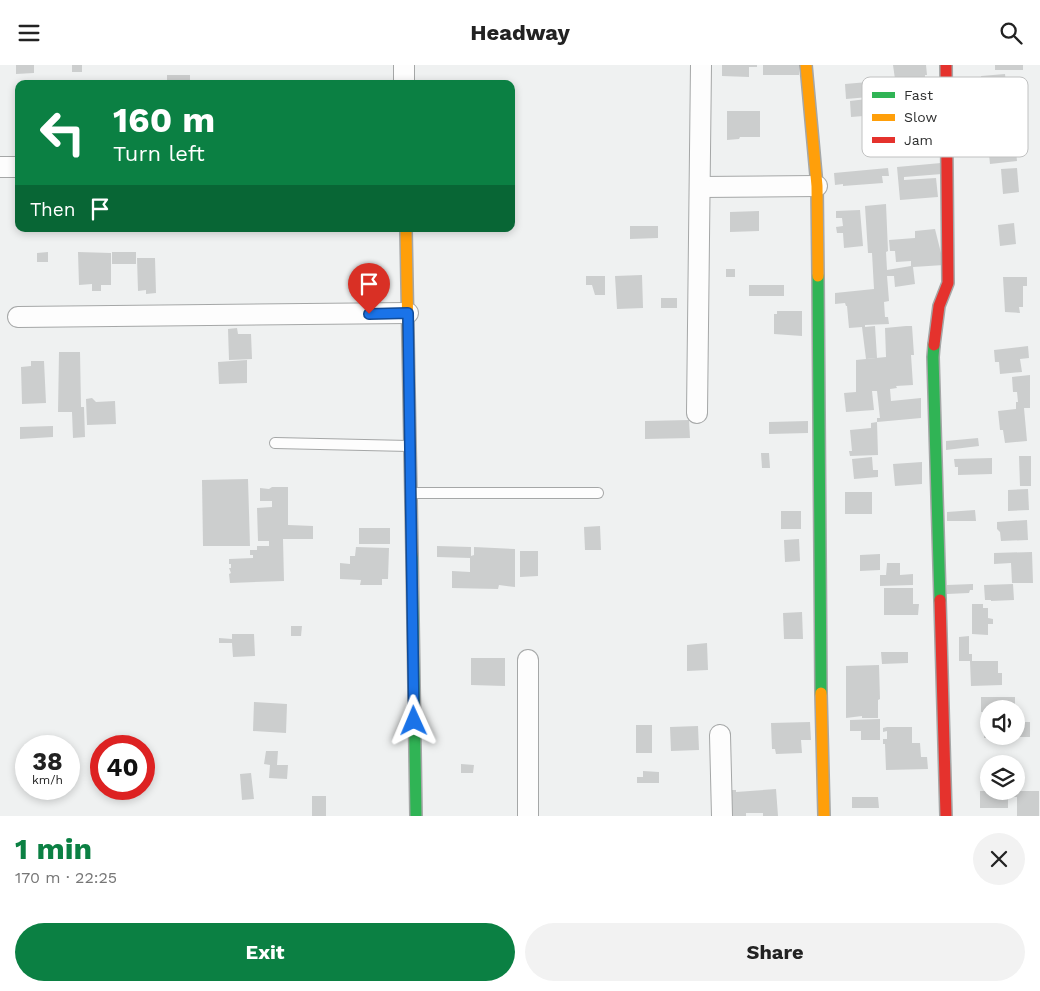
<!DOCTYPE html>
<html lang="en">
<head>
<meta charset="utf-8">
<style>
	:root { --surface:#fff; --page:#f2f2f2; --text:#222; --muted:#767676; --accent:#0b8043 }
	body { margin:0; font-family:"Work Sans",sans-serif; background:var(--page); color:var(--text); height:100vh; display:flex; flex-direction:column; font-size:19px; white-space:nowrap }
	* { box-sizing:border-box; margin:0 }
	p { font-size:16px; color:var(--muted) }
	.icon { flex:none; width:28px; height:28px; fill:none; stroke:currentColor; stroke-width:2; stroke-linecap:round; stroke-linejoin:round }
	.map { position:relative; height:751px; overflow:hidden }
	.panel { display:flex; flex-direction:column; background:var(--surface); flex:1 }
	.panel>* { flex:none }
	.hud { position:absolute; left:15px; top:15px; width:500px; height:152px; border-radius:10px; box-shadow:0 2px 8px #0003; background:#0b8043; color:#fff; overflow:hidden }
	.fabs { position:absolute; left:980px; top:635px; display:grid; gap:10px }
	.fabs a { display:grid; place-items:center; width:45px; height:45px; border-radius:50%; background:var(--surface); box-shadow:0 2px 8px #0003; font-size:25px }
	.speed { position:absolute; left:15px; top:670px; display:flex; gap:10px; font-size:25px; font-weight:700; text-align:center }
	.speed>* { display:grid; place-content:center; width:65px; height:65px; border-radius:50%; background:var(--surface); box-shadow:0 2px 8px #0003; line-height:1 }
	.speed small { font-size:12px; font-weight:400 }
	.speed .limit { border:8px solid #d22; background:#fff; color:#111 }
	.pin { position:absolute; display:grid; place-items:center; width:42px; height:42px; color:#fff; margin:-51px -21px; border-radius:50% 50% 50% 0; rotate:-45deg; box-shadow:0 0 5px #0007 }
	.pin .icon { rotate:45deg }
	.me { position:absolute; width:55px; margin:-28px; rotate:359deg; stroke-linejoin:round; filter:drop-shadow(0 0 4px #0008) }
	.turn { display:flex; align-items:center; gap:18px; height:105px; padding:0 15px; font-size:22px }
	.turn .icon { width:65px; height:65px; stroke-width:2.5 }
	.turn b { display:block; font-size:35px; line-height:42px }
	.then { display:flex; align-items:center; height:48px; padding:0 15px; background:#0003; gap:10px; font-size:19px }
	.round { display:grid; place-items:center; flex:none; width:52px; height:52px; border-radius:26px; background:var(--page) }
	.head { display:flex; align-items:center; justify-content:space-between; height:85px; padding:0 15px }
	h1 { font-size:30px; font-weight:700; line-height:38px; color:var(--accent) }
	.button { display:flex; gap:10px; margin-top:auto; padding:10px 15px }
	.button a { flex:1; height:58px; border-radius:30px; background:var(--accent); color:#fff; font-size:20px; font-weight:700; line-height:58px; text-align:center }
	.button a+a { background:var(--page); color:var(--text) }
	header { display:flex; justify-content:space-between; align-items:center; height:65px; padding:0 15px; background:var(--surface); font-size:22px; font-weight:700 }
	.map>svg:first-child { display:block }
	.building { fill:#cccece }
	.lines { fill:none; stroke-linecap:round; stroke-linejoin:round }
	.lane-casing { stroke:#a5a7a7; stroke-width:12 }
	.street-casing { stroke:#a5a7a7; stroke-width:22 }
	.fast-casing { stroke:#a5a7a7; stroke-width:14 }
	.slow-casing { stroke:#a5a7a7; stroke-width:14 }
	.jam-casing { stroke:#a5a7a7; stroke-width:14 }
	.lane { stroke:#fdfdfd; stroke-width:10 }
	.street { stroke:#fdfdfd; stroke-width:20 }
	.fast { stroke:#30b455; stroke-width:11 }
	.slow { stroke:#ff9f0a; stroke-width:11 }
	.jam { stroke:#e5322d; stroke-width:11 }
	.route-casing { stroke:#114b97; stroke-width:12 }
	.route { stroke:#1a73e8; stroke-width:9 }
	.key { fill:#fff; stroke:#c0c1c1; stroke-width:1 }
	.key-label { font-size:14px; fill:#2e2f2f }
</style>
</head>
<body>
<header><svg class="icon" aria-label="menu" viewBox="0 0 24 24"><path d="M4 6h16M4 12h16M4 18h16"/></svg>Headway<svg class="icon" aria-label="search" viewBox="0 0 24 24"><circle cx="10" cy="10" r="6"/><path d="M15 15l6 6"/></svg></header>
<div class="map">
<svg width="1040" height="751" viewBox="0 0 1040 751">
	<rect width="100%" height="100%" fill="#eff1f1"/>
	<!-- building -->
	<g class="building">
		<path d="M16,0H34V8L16,9Z"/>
		<rect x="72" y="0" width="10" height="7"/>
		<path d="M722,0H757V2H749V12L722,11Z"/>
		<rect x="763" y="0" width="36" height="10"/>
		<path d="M893,0H926L927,10H925V21H922L923,26L897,28Z"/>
		<rect x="995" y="0" width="28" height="5"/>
		<path d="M1005,9L1006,18L1012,17L1014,33L983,36L981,11Z"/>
		<rect x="167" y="10" width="23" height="9"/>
		<path d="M891,15L892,30L846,34L845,19Z"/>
		<path d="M875,33L876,50L851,52L850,36Z"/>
		<path d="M727,46H760V72H740L739,74L727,75Z"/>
		<path d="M1015,76L1017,96L990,99L988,79Z"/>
		<path d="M941,98L942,109L904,112V115L936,113L938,132L900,135L897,102Z"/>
		<path d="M888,103L889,111H882L883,118L843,121V119L835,120L834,108Z"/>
		<path d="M1017,103L1019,127L1003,129L1001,104Z"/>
		<path d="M886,139L888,186L886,187L887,205L911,201V196L896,197L895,186H890L889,175L915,173V166L935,164L944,200L913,202L915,219L895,222L894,211H887L889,236L884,237L885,252H888L889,259L865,260V262L875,261L877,293L866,294L862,262L849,263L847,241H846L845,238L835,239V228L874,224L872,188H868L865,141Z"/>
		<path d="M860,145L863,181L844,183L843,168H837L836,162L843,161L842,153H836V146Z"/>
		<path d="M759,146V166L730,167V147Z"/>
		<path d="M1014,158L1016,179L1000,181L998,160Z"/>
		<path d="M630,161H658V173L630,174Z"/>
		<path d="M48,187V197H37V188Z"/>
		<path d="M78,187L111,188V220H101V226H92V219L79,220Z"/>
		<rect x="112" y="187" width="24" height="12"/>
		<path d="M137,193H155L156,228L146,229V225L138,226Z"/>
		<rect x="726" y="204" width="9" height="8"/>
		<path d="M642,210L643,243L617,244L615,211Z"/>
		<path d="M586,211H605V230H595L592,220H586Z"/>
		<path d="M1003,212H1027V221H1023V242H1019L1020,248L1005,247Z"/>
		<rect x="749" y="220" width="35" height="11"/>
		<rect x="661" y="233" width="16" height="10"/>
		<path d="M777,246H802V271L774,269V249H777Z"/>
		<path d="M906,261H912L914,290H911L913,320L896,321L897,323L890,324L891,336L921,333V353L877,357V353H880L877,326H872L874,345L846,347L844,328L856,327V295L886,292L885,263Z"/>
		<path d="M237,263L238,269H251L252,294L229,295L228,264Z"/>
		<path d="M1028,281L1029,293L1020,294L1022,307L1000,309L999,297H995L994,285Z"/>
		<path d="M59,287H80L81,342H84L85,372L73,373L72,347H58Z"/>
		<path d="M247,295V318L219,319L218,297Z"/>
		<path d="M31,296H44L46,338L22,339L21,302L31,301Z"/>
		<path d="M1030,310V343H1024L1027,376L1005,378L1003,365H1000L998,346L1016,344V337H1018L1017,327H1013L1012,312Z"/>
		<path d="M92,333L96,337L115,336L116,359L87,360L86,334Z"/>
		<path d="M689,355L690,373L645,374V356Z"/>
		<path d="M808,356V368L769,369V357Z"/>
		<path d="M877,357L878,390L850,391L849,386H852L850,365L871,363V358Z"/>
		<path d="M53,361V372L20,374V362Z"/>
		<path d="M978,373L979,381L946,385V376Z"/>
		<path d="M761,388H769L770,403H762Z"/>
		<path d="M1019,391H1031V421H1020Z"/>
		<path d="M872,392L873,405H878V412L854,414L852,394Z"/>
		<path d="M992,393V409L958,410V402H955L954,394Z"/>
		<path d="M922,397V419L895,421L893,399Z"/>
		<path d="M248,414L250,481H203L202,415Z"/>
		<path d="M272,422H288V460L313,461V474H283L284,516L230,518L229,509L231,508L229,503H231V499H229V494L253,493V490H250V485H257V481H269V476H258L257,443L272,442V436H260V423L269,424Z"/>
		<path d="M1028,424L1029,445L1008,446V425Z"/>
		<rect x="845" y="427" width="27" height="22"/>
		<path d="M975,445L976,456H947V447Z"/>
		<rect x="781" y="446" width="20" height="18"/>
		<path d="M1027,455L1028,475L1001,476L1000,467L997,464V457Z"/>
		<path d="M600,461L601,485H585L584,462Z"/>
		<rect x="359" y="463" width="31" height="16"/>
		<path d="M799,474L800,496L785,497L784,475Z"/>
		<path d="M437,481L471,482V491L474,490V482L515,484V522L499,520L498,524L452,523V506L470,507V493L437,492Z"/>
		<path d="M356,482L389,483L388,514H382V520H360L361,515L340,514V498L350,499V491H355Z"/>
		<path d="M520,486H538V511L520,512Z"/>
		<path d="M1032,487L1033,518H1012L1011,498L994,499V488Z"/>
		<path d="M880,489V505L860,506V490Z"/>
		<path d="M887,498H900V510L913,509V520L880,521V510H886Z"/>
		<path d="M973,519V525H970L969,528L947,529V520Z"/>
		<path d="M1013,519L1014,535L991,536V535H985L984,520Z"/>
		<path d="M884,523H913V539H919L918,550H884Z"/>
		<path d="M972,539H983V543H988V553L993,554V559H988V570L972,569Z"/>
		<path d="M802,547L803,574H784L783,548Z"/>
		<path d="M291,561H302L301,571H291Z"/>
		<path d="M232,569H254L255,591L233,592L232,578H219V573L232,574Z"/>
		<path d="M969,571V589H972V596H998V608H1002V620L971,621L970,596H959V572Z"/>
		<path d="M707,578L708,605L687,606V580Z"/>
		<path d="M881,587H908V598L882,599Z"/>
		<path d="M471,593H505V621L471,620Z"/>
		<path d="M879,600L880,634L878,635V653H862V651L846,653V601Z"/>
		<path d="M981,632H1015V644H989V647H981Z"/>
		<path d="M254,637L287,639L286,668L253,666Z"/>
		<path d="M880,654V675H861V666H850V655Z"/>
		<path d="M810,657L811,675H801L802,688L776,689L775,684H772L771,658Z"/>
		<rect x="984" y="657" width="5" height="16"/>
		<rect x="1016" y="657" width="14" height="15"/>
		<rect x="636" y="660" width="16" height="28"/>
		<path d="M698,661L699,685L671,686L670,662Z"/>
		<path d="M887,662H912V678H920L921,692H927L928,704L886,705L885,679H883V674H887V666L883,667V663Z"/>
		<path d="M266,686H278L277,700H288L287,714L269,713L270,700L264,699Z"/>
		<path d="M461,699L474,700L473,708H461Z"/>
		<path d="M643,706L659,707V718H637V712H643Z"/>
		<path d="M251,708L254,734L242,735L240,709Z"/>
		<path d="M776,724L778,751H763V748H746V751H728V725H736V727Z"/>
		<path d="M980,726H1039V751H1017V732H1008V743H980Z"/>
		<rect x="312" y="731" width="14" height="20"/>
		<path d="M852,732H878L879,743H852Z"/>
	</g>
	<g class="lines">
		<defs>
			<g id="lane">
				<path d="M275,378L409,381"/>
				<path d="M412,428H598"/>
			</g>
			<g id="street">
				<path d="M404,0V19"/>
				<path d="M0,102H19"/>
				<path d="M701,122L817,121"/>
				<path d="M18,252L408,248"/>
				<path d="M697,348L701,0"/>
				<path d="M528,595V751"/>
				<path d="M720,670L722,751"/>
			</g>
			<g id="fast">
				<path d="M818,211L821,628"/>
				<path d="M934,280L933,292L940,535"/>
				<path d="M412,490L416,751"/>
			</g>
			<g id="slow">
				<path d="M806,0L817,121L818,211"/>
				<path d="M406,164L412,490"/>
				<path d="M821,628L824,751"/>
			</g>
			<g id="jam">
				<path d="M934,280L939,241L948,218L946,0"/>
				<path d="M940,535L946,751"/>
			</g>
		</defs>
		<!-- lane casing -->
		<use href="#lane" class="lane-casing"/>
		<!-- street casing -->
		<use href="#street" class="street-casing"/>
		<!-- fast casing -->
		<use href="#fast" class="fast-casing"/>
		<!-- slow casing -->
		<use href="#slow" class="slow-casing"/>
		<!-- jam casing -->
		<use href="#jam" class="jam-casing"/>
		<!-- lane -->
		<use href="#lane" class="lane"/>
		<!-- street -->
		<use href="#street" class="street"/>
		<!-- fast -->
		<use href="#fast" class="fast"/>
		<!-- slow -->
		<use href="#slow" class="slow"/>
		<!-- jam -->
		<use href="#jam" class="jam"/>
	</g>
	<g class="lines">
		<defs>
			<path id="route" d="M369,249L408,248L414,656"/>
		</defs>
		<!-- route casing -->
		<use href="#route" class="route-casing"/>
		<!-- route -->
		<use href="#route" class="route"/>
	</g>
	<!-- legend -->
	<rect x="862" y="12" width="166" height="80" rx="8" class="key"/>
	<rect x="872" y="27" width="23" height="6" fill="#30b455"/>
	<rect x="872" y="49" width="23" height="7" fill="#ff9f0a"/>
	<rect x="872" y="72" width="23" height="6" fill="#e5322d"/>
	<g class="key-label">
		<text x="904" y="35">Fast</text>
		<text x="904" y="57">Slow</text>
		<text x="904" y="80">Jam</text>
	</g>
</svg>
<div class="fabs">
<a><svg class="icon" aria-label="sound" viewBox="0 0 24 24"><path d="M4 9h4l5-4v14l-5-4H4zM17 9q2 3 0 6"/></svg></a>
<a><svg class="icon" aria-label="layers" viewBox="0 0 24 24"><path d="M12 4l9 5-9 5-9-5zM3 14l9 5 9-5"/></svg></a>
</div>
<div class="speed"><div>38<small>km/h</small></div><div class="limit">40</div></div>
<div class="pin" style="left:369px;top:249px;background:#d93025"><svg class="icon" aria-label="arrive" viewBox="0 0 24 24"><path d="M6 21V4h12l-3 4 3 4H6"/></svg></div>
<svg class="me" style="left:414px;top:656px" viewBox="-20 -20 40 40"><path d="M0-17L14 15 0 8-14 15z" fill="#1a73e8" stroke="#fff" stroke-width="4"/></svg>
<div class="hud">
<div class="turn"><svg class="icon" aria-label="left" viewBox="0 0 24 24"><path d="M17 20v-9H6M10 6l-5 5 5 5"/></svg><div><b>160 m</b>Turn left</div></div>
<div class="then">Then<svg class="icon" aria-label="arrive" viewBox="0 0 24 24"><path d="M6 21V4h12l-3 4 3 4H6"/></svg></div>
</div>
</div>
<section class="panel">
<div class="head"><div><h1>1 min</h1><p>170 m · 22:25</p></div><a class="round"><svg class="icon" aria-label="close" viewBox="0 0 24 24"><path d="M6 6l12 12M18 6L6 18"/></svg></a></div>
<div class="button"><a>Exit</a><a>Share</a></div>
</section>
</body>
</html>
